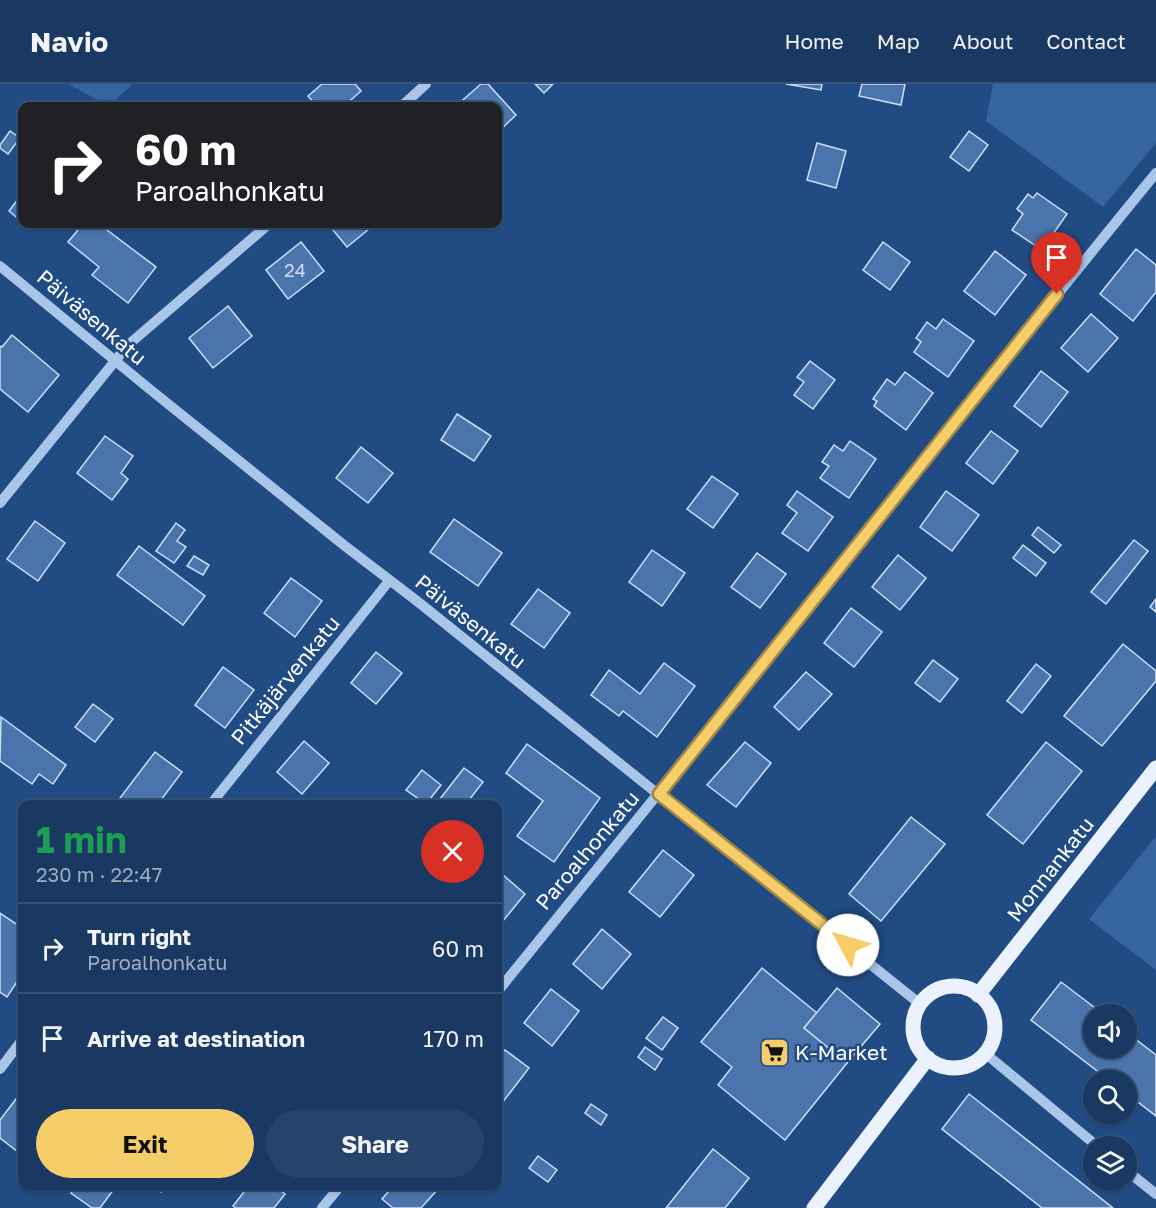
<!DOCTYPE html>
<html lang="en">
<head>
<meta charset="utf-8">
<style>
	:root { --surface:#193862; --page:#26436b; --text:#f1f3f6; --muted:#9facbe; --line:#375277; --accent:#f5ce6a }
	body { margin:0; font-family:"Golos Text",sans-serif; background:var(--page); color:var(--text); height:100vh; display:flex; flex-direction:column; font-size:22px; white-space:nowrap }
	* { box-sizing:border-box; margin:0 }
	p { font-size:20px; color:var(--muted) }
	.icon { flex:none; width:33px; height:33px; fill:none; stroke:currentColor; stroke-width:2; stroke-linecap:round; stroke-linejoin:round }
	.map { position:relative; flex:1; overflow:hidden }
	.details { position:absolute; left:18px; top:716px; width:484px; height:390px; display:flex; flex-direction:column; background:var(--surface); border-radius:12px; box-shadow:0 2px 4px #0004,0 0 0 2px var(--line) }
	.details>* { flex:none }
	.guide { position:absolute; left:18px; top:18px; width:484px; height:126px; border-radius:12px; box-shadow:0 2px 4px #0004,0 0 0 2px var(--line); background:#202124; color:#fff; overflow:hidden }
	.tools { position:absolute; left:1083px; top:920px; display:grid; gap:12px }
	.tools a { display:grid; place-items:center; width:54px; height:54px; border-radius:50%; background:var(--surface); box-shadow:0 2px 4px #0004,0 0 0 2px var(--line); font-size:30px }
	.pin { position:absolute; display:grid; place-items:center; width:51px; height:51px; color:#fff; margin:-62px -26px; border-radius:50% 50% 50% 0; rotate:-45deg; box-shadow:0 0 6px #0007 }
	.pin .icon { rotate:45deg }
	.me { position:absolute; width:66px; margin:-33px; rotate:309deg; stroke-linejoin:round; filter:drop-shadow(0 0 4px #0008) }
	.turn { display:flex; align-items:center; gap:21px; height:126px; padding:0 18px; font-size:27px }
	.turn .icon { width:78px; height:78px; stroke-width:2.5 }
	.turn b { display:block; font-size:42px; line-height:51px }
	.round { display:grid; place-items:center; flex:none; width:63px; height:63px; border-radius:32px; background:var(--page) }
	.overview { display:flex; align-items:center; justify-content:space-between; height:102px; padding:0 18px }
	h1 { font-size:36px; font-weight:700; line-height:45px; color:#1e9e55 }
	.action { display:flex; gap:12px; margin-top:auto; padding:12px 18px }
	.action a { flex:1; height:69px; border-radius:36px; background:var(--accent); color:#111; font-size:24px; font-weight:700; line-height:69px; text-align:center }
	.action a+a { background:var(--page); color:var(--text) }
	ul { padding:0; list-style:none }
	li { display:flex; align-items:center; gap:18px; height:90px; padding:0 18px; border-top:2px solid var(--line) }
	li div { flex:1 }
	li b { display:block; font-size:22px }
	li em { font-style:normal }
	header { display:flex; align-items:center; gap:36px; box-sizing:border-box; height:84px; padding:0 30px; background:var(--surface); border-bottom:2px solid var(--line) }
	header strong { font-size:28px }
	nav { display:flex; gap:33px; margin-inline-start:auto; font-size:21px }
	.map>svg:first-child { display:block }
	.green { fill:#3564a0 }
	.building { fill:#4a74ab; stroke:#cddff6; stroke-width:1.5 }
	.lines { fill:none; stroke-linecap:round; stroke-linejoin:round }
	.minor { stroke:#a9c5e8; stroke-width:10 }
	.major { stroke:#ebf2fe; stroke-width:15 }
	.route-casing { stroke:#9f8645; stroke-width:15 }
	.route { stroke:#f5ce6a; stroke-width:10 }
	.labels { text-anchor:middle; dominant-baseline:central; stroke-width:5; stroke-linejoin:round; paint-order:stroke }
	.number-label { font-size:18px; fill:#d2dcea }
	.street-label { font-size:21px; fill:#fff; stroke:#214b83 }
	.poi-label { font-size:21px; fill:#fff; stroke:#214b83; text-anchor:start }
</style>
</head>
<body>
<header>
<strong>Navio</strong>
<nav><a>Home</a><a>Map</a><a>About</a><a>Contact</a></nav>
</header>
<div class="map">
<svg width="1156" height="1124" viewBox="0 0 1156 1124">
	<rect width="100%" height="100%" fill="#214b83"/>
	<!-- green -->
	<g class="green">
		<path d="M68,0H133L109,22Z"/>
		<path d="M993,0H1156V59L1103,123L986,37Z"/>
		<path d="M1156,752V886L1089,835Z"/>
	</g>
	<!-- building -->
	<g class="building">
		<path d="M322,0H355L361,7L344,22H317L308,12Z"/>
		<path d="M481,0H488L516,31L498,48V22H456Z"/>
		<path d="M535,0H553L544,9Z"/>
		<path d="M786,0H822L821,6Z"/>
		<path d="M862,0H905L901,21L859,12Z"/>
		<path d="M10,47L20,54L8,70L0,64V61Z"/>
		<path d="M969,47L988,61L969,87L950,73Z"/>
		<path d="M817,59L846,67L836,104L807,96Z"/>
		<path d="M1037,109L1067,130L1042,166L1012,146L1023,130L1017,125L1028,110L1033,114Z"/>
		<path d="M22,110V138L9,127Z"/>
		<path d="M83,140H99L156,183L128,219L92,191L99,183L68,158Z"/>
		<path d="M328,140H375L347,163Z"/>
		<path d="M301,158L324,187L288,215L266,186Z"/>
		<path d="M883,158L910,178L890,206L863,186Z"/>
		<path d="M1136,165L1156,181V208L1133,237L1100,210Z"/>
		<path d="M995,167L1026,191L995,231L964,207Z"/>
		<path d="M228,222L252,252L213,284L189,254Z"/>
		<path d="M1091,230L1118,254L1088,288L1061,264Z"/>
		<path d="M943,235L974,257L948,293L914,268L921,258L916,254L927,238L936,245Z"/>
		<path d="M12,251L59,291L28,328L0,305V262L2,263Z"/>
		<path d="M810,277L835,296L813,325L794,311L804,298L797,293Z"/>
		<path d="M1041,287L1068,308L1041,343L1014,322Z"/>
		<path d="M905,288L933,309L906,346L874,322L877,317L873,315L887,295L895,301Z"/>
		<path d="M457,330L491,352L474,377L441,356Z"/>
		<path d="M991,347L1018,367L993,400L966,379Z"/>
		<path d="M105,352L133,372L121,389L128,395L112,416L77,389Z"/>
		<path d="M850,357L876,375L849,414L820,394L829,382L822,378L834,361L843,367Z"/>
		<path d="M361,363L393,389L368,419L336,394Z"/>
		<path d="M712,392L738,410L713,444L687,425Z"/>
		<path d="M797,407L833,433L808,467L782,449L797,429L787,421Z"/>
		<path d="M946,407L979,431L952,467L920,443Z"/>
		<path d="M454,435L502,469L478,502L430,468Z"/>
		<path d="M35,437L65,459L38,497L7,475Z"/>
		<path d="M176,439L185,446L177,457L186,463L174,479L156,467Z"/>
		<path d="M1038,443L1061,461L1054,469L1032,451Z"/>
		<path d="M1134,456L1148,467L1106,520L1091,508Z"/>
		<path d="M1023,461L1046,479L1036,492L1013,474Z"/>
		<path d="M139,462L205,512L183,541L117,491Z"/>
		<path d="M652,466L685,489L662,522L629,498Z"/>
		<path d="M757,469L786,490L760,524L731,503Z"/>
		<path d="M898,471L926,494L900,526L872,503Z"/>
		<path d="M194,472L209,481L203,491L187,482Z"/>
		<path d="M291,494L322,517L295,553L264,529Z"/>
		<path d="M538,505L570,529L544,564L511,540Z"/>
		<path d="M1156,515V528L1150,523Z"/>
		<path d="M851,524L882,548L854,583L824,559Z"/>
		<path d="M1123,560L1156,587V597L1102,662L1064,632Z"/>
		<path d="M376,568L402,589L376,620L351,599Z"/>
		<path d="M933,576L958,595L940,618L915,599Z"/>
		<path d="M664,579L695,602L657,653L623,627L619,632L591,611L609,586L640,610Z"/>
		<path d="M1036,580L1051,592L1022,629L1007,617Z"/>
		<path d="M223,583L254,606L225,644L195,621Z"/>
		<path d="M806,588L832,610L799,646L774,623Z"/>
		<path d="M93,620L113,635L95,658L75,643Z"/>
		<path d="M1,633L66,681L53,700L39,690L32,700L0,677Z"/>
		<path d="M304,657L329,679L302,710L277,688Z"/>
		<path d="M745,658L771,679L736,723L707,701Z"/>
		<path d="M1046,658L1082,687L1023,760L987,731Z"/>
		<path d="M527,660L600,714L554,778L517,752L543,717L506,689Z"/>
		<path d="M155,668L182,688L158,720H128L120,714Z"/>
		<path d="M464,684L483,698L466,720H436Z"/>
		<path d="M422,686L441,701L426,720L406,706Z"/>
		<path d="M911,733L945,760L881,837L849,810Z"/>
		<path d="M663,766L694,791L660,833L629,808Z"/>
		<path d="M502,790L525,810L498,843V794Z"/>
		<path d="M0,829L22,844V890L7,913L0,908Z"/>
		<path d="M602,845L631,870L602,905L573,880Z"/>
		<path d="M762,884L817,929L804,944L847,979L785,1056L718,1001L732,983L701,958Z"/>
		<path d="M1061,898L1103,930H1094V963H1126V948L1156,971V1032L1126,1009V996H1109L1031,936Z"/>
		<path d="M837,904L880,940L847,979L804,944Z"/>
		<path d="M551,905L579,927L552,962L524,939Z"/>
		<path d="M663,933L678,944L662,966L646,954Z"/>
		<path d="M645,963L662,975L655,986L638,973Z"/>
		<path d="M505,966L529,984L502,1019L498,1016V973Z"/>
		<path d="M22,1007V1062L18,1068L0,1054V1036Z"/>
		<path d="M969,1010L1113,1124H1042L942,1045Z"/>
		<path d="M591,1020L607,1031L601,1041L585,1029Z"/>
		<path d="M713,1065L749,1094L725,1124H666Z"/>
		<path d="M538,1072L557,1086L548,1098L529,1084Z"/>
		<path d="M77,1101H117L100,1124H92L71,1109Z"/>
		<path d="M152,1101H166L161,1108Z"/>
		<path d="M243,1101H274L285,1110L274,1124H236L233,1122L247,1104Z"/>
		<path d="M394,1101H433L438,1105L421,1124H393L382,1115Z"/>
	</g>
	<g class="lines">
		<!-- minor -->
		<g class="minor">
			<path d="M402,22L426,0"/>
			<path d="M0,182L152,307L345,462L417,517L920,920"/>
			<path d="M0,419L128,261L269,140"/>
			<path d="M211,720L389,497"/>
			<path d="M498,907C586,797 676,689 764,579C894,416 1023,251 1156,89"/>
			<path d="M986,970L1097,1062"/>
			<path d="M0,985L22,956"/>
			<path d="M1126,1086L1156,1110"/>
			<path d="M322,1124L341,1101"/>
		</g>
		<!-- major -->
		<g class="major">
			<circle cx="954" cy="943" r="41"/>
			<path d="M978,911L1156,684"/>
			<path d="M814,1124L928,974"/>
		</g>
	</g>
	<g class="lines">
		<defs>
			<path id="route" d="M848,861L659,710L1057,210"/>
		</defs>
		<!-- route casing -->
		<use href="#route" class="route-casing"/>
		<!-- route -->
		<use href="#route" class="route"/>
	</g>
	<!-- icons -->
	<defs>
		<symbol id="supermarket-square" viewBox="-11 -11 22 22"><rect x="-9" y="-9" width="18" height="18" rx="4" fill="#f5ce6a" stroke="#214b83"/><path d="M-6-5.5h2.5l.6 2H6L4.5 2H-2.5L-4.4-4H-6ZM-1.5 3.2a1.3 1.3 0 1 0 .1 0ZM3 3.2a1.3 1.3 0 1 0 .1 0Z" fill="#111"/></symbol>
	</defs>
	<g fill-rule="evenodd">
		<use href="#supermarket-square" x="758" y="952" width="33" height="33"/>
	</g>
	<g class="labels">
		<!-- number labels -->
		<g class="number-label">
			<text x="295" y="186">24</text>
		</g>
		<!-- street labels -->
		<g class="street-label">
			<text transform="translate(92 233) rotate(40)">Päiväsenkatu</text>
			<text transform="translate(471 537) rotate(39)">Päiväsenkatu</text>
			<text transform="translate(285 596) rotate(-51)">Pitkäjärvenkatu</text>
			<text transform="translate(587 766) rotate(-50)">Paroalhonkatu</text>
			<text transform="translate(1050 785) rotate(-52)">Monnankatu</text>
		</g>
		<!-- poi labels -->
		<g class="poi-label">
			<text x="795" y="968">K-Market</text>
		</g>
	</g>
</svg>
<div class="tools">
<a><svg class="icon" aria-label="sound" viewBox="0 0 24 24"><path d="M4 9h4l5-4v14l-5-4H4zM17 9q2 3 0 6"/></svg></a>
<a><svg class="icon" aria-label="search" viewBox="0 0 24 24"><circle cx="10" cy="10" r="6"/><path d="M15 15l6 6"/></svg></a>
<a><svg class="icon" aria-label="layers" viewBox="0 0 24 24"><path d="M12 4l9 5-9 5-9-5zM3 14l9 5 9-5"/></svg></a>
</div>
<div class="pin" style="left:1057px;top:210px;background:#d93025"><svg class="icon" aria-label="arrive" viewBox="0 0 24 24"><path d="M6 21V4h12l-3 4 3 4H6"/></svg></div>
<svg class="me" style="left:848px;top:861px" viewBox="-20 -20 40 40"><circle r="19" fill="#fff"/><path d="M0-13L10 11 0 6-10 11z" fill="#f5ce6a"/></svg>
<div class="guide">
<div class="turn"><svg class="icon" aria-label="right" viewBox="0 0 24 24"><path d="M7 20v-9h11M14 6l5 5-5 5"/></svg><div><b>60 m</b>Paroalhonkatu</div></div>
</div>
<section class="details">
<div class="overview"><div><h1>1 min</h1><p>230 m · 22:47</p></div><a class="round" style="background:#d93025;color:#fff"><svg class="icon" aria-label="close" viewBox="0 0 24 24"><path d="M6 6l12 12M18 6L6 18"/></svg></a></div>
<ul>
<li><svg class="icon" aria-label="right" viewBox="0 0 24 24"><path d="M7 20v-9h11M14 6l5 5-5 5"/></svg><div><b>Turn right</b><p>Paroalhonkatu</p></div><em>60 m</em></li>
<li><svg class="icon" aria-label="arrive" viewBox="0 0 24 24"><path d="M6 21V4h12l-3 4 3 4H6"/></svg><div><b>Arrive at destination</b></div><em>170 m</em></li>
</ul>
<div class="action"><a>Exit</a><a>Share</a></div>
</section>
</div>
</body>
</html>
